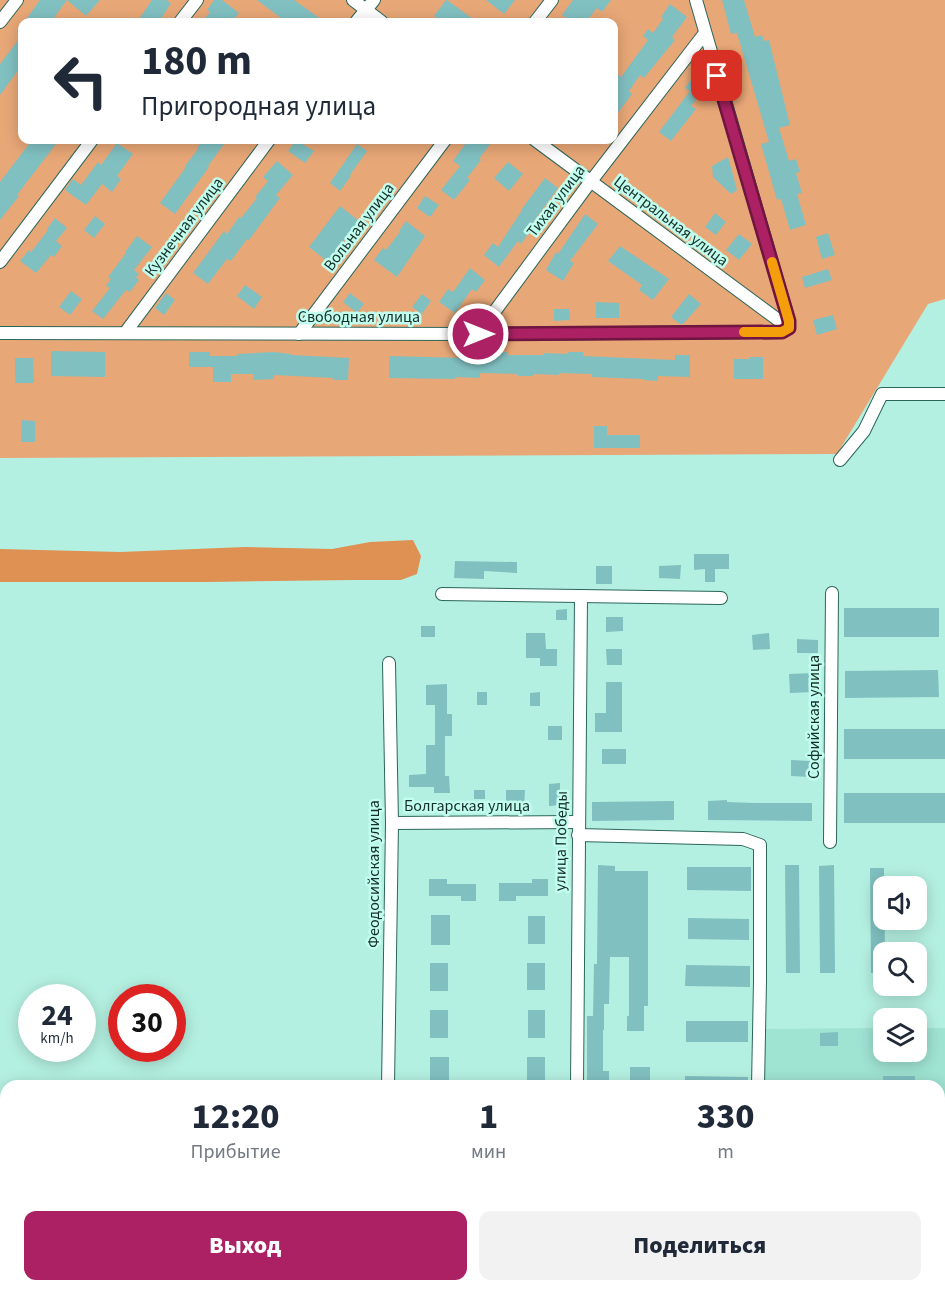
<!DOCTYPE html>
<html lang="ru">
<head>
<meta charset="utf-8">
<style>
	:root { --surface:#fff; --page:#f2f2f3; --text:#1f2937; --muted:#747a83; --accent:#ab2163 }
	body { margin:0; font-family:"Source Sans 3",sans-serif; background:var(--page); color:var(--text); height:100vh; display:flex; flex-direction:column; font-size:22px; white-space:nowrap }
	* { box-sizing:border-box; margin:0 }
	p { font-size:20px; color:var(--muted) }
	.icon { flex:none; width:33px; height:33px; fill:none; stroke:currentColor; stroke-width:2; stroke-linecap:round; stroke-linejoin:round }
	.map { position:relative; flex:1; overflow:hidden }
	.panel { position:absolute; left:0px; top:1080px; width:945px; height:212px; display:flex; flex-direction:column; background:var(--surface); border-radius:18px 18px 0 0; box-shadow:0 3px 15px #0003 }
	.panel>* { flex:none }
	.top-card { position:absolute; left:18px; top:18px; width:600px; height:126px; border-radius:12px; box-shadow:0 3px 15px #0003; background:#fff; color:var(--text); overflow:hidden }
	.tools { position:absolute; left:873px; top:876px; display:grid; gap:12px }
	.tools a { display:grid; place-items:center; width:54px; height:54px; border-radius:12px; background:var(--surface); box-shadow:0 3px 15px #0003; font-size:30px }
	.speed { position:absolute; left:18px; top:984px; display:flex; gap:12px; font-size:30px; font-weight:700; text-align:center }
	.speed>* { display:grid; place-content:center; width:78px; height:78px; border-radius:50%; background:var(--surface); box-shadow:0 3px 15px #0003; line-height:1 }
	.speed small { font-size:15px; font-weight:400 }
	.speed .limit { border:9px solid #d22; background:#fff; color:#111 }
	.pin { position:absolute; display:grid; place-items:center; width:51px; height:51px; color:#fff; margin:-26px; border-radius:12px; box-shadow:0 3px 9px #0006 }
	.me { position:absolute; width:66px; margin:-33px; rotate:90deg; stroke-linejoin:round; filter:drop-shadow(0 0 4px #0008) }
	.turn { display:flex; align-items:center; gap:21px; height:126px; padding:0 24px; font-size:27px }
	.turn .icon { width:78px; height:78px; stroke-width:2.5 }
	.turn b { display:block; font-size:42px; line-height:51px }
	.eta { display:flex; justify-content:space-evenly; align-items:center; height:102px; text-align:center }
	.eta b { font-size:36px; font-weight:800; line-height:42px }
	.cta { display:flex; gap:12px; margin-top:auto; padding:12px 24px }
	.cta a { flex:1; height:69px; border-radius:12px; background:var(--accent); color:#fff; font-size:24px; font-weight:800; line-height:69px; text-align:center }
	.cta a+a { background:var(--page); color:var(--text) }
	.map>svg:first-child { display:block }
	.built { fill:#9fe3d3 }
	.green { fill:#e8a777; fill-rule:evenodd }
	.forest { fill:#df9053 }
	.building { fill:#81c0c1 }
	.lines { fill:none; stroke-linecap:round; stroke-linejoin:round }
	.minor-casing { stroke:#2c6659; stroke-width:14 }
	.tertiary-casing { stroke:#2c6659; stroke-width:17 }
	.minor { stroke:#fff; stroke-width:12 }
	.tertiary { stroke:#fff; stroke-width:15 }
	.route-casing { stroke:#6f1540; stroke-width:15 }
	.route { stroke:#ab2163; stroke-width:10 }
	.slow { stroke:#f59e0b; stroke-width:10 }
	.labels { text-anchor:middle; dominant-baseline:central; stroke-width:5; stroke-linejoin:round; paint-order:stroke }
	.street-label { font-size:16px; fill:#172f2a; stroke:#c1feee }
</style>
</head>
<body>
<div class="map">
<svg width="945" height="1291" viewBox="0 0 945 1291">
	<rect width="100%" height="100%" fill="#b4f0e1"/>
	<!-- built -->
	<g class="built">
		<path d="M883,1028L884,1052H916L917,1028H945V1236H939V1086H763L764,1029Z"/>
		<path d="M939,1262H945V1291H829V1286H939Z"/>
	</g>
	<!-- green -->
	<path class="green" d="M0,0H945V299L928,304L837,454L0,458ZM22,22H614V140H22Z"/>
	<!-- forest -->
	<path class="forest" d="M413,540L421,556L417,574L401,580H353L207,582H0V549L120,552L245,547L332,549L370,542Z"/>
	<!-- building -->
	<g class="building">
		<path d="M40,0H67L51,22H24Z"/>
		<path d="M67,0H100L86,16Z"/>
		<path d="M152,0H166L171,3L159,22H137Z"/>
		<path d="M214,0H222L239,13L231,22H202L210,12L207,10Z"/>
		<path d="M257,0H294L325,22H286Z"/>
		<path d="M446,0H447L477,22H442L434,16Z"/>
		<path d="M486,0H515L504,14Z"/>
		<path d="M573,0H611L602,12L597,8L586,22H572L562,15Z"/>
		<path d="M722,0H744L755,37L762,35L764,41L769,40L790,125L779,128L789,161L796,159L800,172L796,173L802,193L797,194L806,225L790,230L781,199L777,200L761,144L769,142L737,33L731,34Z"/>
		<path d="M670,4L687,17L672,37L675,40L644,78L640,75L629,91L632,94L614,118V72L621,77L648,40L643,36L648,29L653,33L663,19L661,17Z"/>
		<path d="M22,35V65L0,95V64Z"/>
		<path d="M692,78L705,88L691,106L696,109L671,141L659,132L690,91L685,88Z"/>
		<path d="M32,140H59L17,195L19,196L0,220V182Z"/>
		<path d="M203,140H227L208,166L209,167L175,214L160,203L186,167L185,166L198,149L197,148Z"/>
		<path d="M296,140L314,151L305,163L288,151Z"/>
		<path d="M468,140H493L479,159L481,160L467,178L470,180L454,200L441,190L460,166L453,161Z"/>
		<path d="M117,143L133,154L117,176L121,179L112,192L102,184L86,205L65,190L73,179L81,185L98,162L101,165Z"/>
		<path d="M357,144L367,151L350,175L351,176L340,191L330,183Z"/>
		<path d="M728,157L737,190L731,194L713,177L712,166Z"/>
		<path d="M277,161L293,175L276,195L280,198L249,240L247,239L231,261L227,259L208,284L193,273L224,231L227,234L239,217L241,218L257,198L255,197L268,181L263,177Z"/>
		<path d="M508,162L523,174L509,191L494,178Z"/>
		<path d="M545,178L558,188L526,232L528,234L521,244L518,241L499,267L484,255L493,243L498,247L522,210H521Z"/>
		<path d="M425,196L439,205L430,217L417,208Z"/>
		<path d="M340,206L359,221L328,262L309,247Z"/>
		<path d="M715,213L726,222L716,235L705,227Z"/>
		<path d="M585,214L598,224L570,261L574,263L563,281L546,270L556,252L558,254Z"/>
		<path d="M95,216L105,224L94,238L84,230Z"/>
		<path d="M55,218L67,228L56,241L62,246L54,257L51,255L36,273L20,261L29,250L31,252L48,230L47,229Z"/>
		<path d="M406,221L425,236L397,277L374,260L383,248L386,250L400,232L399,231Z"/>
		<path d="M828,233L835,255L822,259L816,237Z"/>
		<path d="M739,234L752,244L739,260L726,250Z"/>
		<path d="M137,236L152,247L134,270L139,274L136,277L139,280L130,292L126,290L103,319L92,311L110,288L106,286L111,279L108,277L126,253L125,252Z"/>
		<path d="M620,246L669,279L653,300L639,290L642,285L608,261Z"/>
		<path d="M470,268L485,280L476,292L472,289L455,313L439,302L448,289L453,292Z"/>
		<path d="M828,269L832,280L805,288L802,277Z"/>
		<path d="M245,285L262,297L254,309L237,296Z"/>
		<path d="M71,291L82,299L70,315L59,307Z"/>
		<path d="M166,293L175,300L164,315L155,308Z"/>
		<path d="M350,293L364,304L357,313L343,302Z"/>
		<path d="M422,294L431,301L422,314L412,307Z"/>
		<path d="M689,294L701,304L683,324H680L671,317Z"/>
		<path d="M596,302L619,303V318H596Z"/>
		<path d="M554,309H569L570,320L554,321Z"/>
		<path d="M833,315L837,329L817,335L813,320Z"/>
		<path d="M51,351L105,352V377L51,376Z"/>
		<path d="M189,352H210V356H237V354L274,352L291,354V355L349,358L348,380H333V378L274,375V379L253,380V374H231V382H213V367H189Z"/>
		<path d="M493,352H508V355H544V353L568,354V352H583V356L675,360V355H690V377L658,376V381L643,380V379L592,377V374L559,373V375L533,374V376H518V374L480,373V378L455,377V379L389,378V356L466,358V356L493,357Z"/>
		<path d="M750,357H763V379H734V359H750Z"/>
		<path d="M15,358H33L34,383H15Z"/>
		<path d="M22,420L35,421V442H21Z"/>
		<path d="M594,426H607V435H640V448H594Z"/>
		<path d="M694,554H729V569H715V582H705V569L694,570Z"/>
		<path d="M455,561L517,562V573L484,571V579L454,578Z"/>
		<path d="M681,565L680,579L659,578V566Z"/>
		<rect x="596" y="566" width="16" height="18"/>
		<rect x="844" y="608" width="95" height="29"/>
		<path d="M567,609V620H556V610Z"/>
		<path d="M606,617H623V631L606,632Z"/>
		<rect x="421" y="626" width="14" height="11"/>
		<path d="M526,633H545L546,649H557V666H540V658H526Z"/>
		<path d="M769,633L770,649L753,650L752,635Z"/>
		<path d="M797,639L818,640V653H797Z"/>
		<path d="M606,649H622V665H607Z"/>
		<path d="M938,670L939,697L845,698V671Z"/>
		<path d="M813,673L814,692L790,693L789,674Z"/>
		<path d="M606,682H622V732H595V713H606Z"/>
		<path d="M447,684V714H452V736H445V776H449L450,793H434V787H409V775L426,774V745H435V705H426V685Z"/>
		<rect x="477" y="692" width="10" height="13"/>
		<path d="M540,692V706H530V693Z"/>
		<rect x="548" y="726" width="14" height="14"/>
		<rect x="844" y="729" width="101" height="30"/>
		<rect x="602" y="749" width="24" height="15"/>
		<path d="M791,760L810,761V777L791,776Z"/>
		<path d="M560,783V805L549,806V784Z"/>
		<rect x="474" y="790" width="11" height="9"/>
		<path d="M506,790H525L524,808H506Z"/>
		<rect x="844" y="793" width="101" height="30"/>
		<path d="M727,800V802L755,803H812V821L708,820V801Z"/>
		<path d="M674,801V820L592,821V802Z"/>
		<path d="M598,865L615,866V871H648V1006H644V1031H627V1016H629V957H610L609,1004H604V1030H603V1071H609V1086H587V1016H593L594,964H597Z"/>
		<path d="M785,865H799L800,973H786Z"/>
		<path d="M834,865L835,973H820L819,866Z"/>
		<path d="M687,867H751V891L687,890Z"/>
		<path d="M870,868H884L885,952H884V973H871Z"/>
		<path d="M429,879H447V884H476V901H461V896H429Z"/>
		<path d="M532,879H548V896H516V901H499V883H532Z"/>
		<rect x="431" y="915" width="19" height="30"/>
		<rect x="528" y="916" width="17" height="28"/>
		<path d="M688,918L749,919V940L688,939Z"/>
		<rect x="430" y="963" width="18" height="28"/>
		<rect x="527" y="963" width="18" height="27"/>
		<path d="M686,965L750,966V987L685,986Z"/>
		<rect x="430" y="1010" width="18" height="28"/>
		<rect x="528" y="1010" width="17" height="28"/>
		<rect x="686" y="1021" width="62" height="21"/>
		<path d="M838,1032V1046H820V1033Z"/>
		<rect x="430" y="1057" width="19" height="26"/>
		<rect x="527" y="1057" width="18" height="27"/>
		<rect x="630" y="1067" width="20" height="13"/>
		<path d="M685,1076L748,1077V1086H685Z"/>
		<rect x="883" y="1076" width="32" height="10"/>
	</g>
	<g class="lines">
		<defs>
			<g id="minor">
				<path d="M353,0L382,22"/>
				<path d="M696,0L789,321V328"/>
				<path d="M0,22L17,0"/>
				<path d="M180,22L197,0"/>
				<path d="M356,22L374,0"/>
				<path d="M535,22L552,0"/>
				<path d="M535,140L789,328"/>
				<path d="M0,262L92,140"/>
				<path d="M0,333L478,334L782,332L789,328"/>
				<path d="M125,333L269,140"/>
				<path d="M299,334L445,140"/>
				<path d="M478,334L585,189L705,33"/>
				<path d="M840,460L864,431L882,394H945"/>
				<path d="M442,594L721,598"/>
				<path d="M392,823L579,822"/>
				<path d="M578,835L743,839L760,845V981L758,1086"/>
				<path d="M830,842L832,593"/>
				<path d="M388,1086L392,823L389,663"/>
				<path d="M577,1086L581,596"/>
				<path d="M939,1249H945"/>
				<path d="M320,1286V1291"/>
				<path d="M822,1291V1286"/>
			</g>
			<path id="tertiary" d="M619,1291L620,1286"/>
		</defs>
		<!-- minor casing -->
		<use href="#minor" class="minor-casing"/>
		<!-- tertiary casing -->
		<use href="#tertiary" class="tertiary-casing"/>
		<!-- minor -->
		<use href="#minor" class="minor"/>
		<!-- tertiary -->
		<use href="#tertiary" class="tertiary"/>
	</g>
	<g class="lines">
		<defs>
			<path id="route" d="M478,334L782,332L789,328V321L717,76"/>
		</defs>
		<!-- route casing -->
		<use href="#route" class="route-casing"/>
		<!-- route -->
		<use href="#route" class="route"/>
		<!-- slow -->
		<path class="slow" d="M744,332H782L789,328V321L772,262"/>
	</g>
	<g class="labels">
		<!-- street labels -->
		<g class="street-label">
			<text transform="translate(556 201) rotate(-53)">Тихая улица</text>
			<text transform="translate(671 221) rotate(37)">Центральная улица</text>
			<text transform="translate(184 227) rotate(-53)">Кузнечная улица</text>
			<text transform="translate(359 227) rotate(-53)">Вольная улица</text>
			<text x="359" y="317">Свободная улица</text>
			<text transform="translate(814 717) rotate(-90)">Софийская улица</text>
			<text x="467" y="806">Болгарская улица</text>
			<text transform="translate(561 841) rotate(-89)">улица Победы</text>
			<text transform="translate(374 874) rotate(-90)">Феодосийская улица</text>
		</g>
	</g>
</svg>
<div class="tools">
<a><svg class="icon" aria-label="sound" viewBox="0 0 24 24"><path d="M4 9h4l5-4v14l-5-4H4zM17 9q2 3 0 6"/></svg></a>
<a><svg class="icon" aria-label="search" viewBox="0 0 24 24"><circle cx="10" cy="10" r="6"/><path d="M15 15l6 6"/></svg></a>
<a><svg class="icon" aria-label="layers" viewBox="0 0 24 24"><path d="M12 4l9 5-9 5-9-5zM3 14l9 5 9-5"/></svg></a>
</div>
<div class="speed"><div>24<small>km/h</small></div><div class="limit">30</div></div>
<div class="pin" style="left:717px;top:76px;background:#d93025"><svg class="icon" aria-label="arrive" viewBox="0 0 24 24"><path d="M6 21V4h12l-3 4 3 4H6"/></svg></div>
<svg class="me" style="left:478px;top:334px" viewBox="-20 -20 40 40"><circle r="17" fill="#ab2163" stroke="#fff" stroke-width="3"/><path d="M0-11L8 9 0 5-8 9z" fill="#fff"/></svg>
<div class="top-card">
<div class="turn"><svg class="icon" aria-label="left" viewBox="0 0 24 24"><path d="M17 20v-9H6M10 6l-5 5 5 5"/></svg><div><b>180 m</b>Пригородная улица</div></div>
</div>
<section class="panel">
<div class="eta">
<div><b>12:20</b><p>Прибытие</p></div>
<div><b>1</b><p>мин</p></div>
<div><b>330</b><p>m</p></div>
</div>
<div class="cta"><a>Выход</a><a>Поделиться</a></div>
</section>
</div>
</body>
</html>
